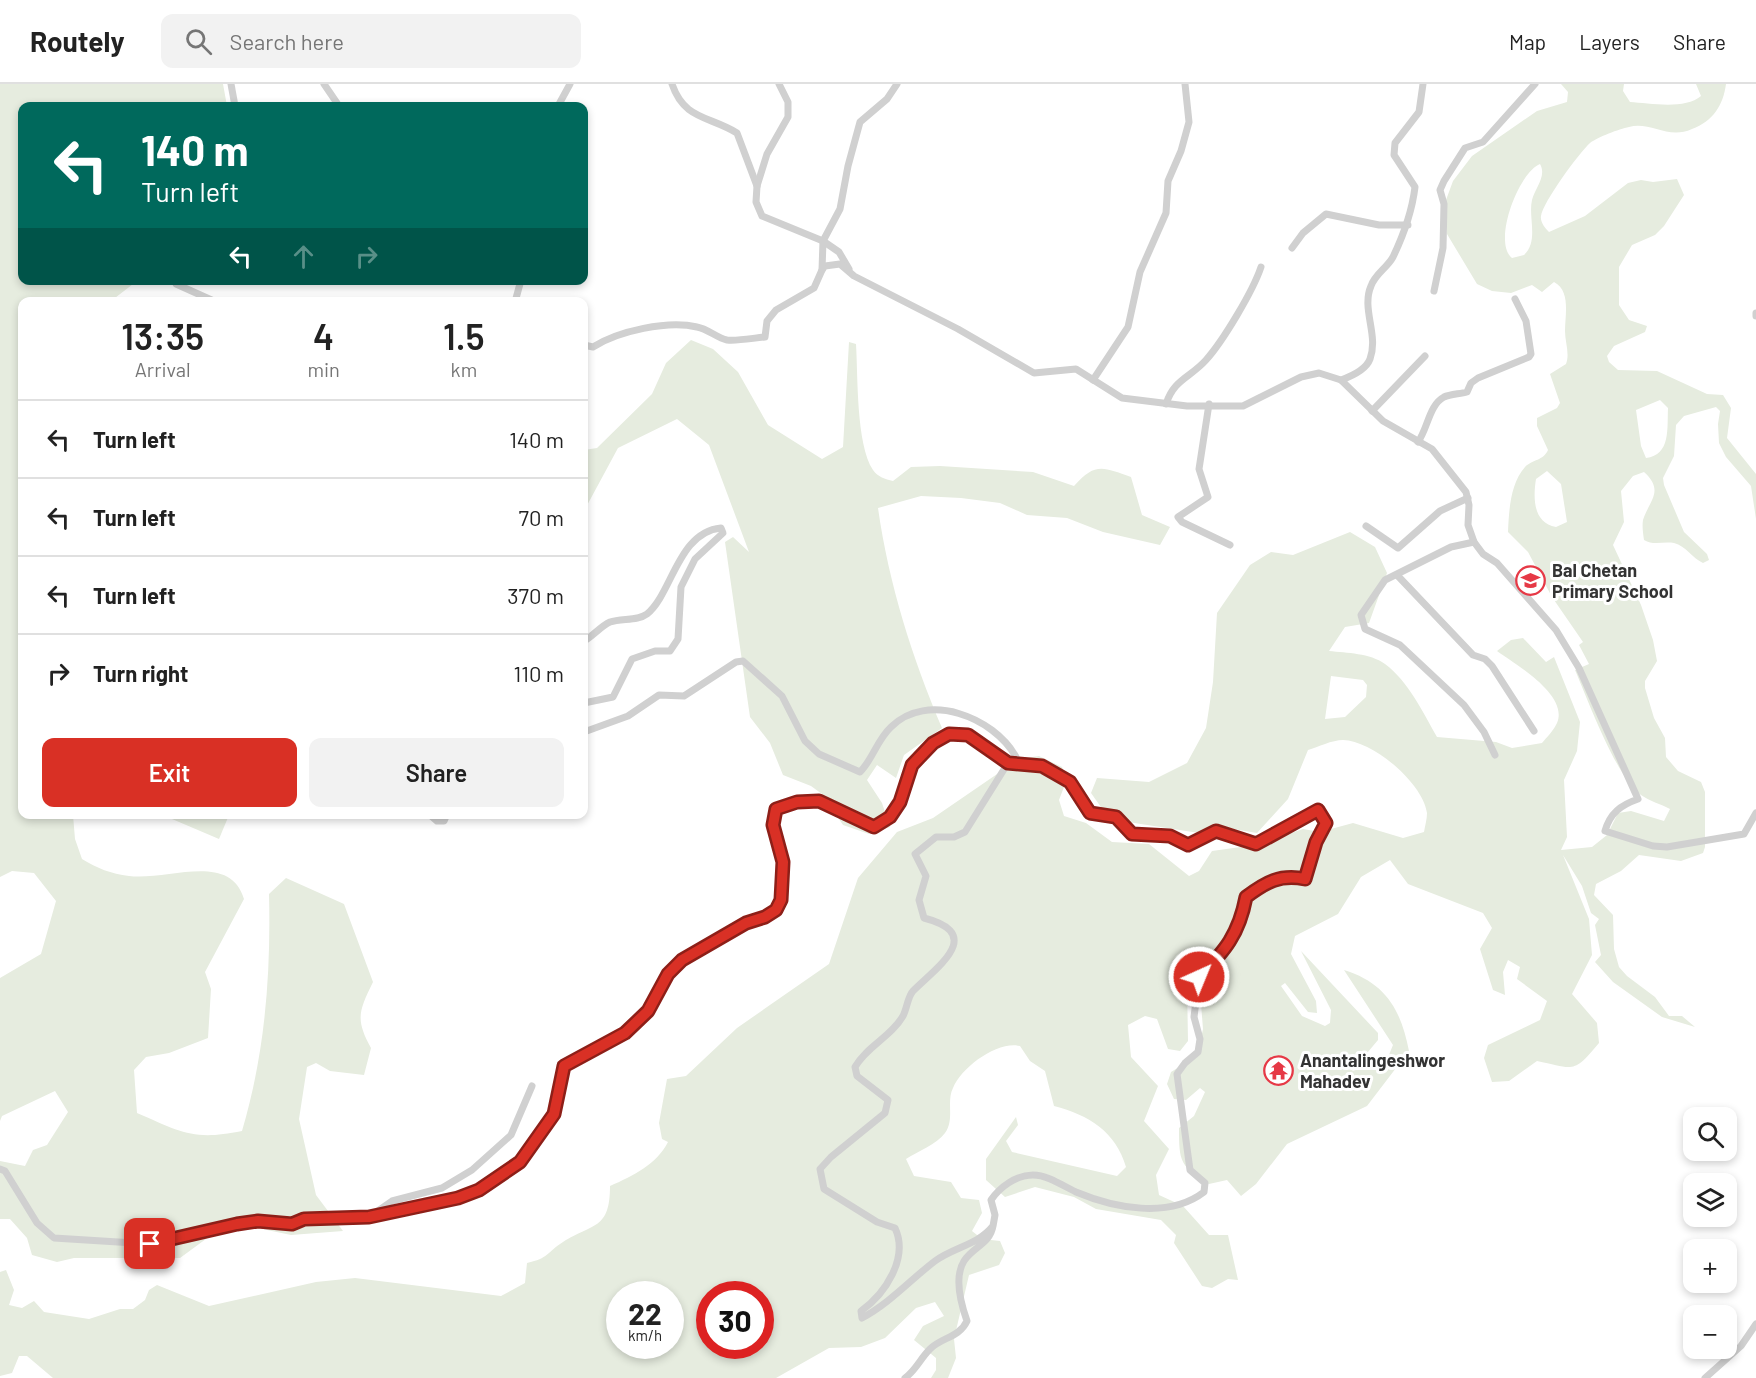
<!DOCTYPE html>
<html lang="en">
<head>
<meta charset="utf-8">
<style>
	:root { --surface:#fff; --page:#f2f2f2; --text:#222; --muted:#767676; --line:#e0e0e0; --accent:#d93025 }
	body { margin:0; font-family:Barlow,sans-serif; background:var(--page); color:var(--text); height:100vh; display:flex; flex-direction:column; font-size:22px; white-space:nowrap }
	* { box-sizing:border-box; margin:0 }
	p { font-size:20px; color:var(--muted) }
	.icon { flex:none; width:33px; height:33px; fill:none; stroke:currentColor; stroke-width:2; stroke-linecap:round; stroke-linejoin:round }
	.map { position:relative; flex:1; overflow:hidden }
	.side { position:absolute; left:18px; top:213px; width:570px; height:522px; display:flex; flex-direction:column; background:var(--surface); border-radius:12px; box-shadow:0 3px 9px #0003 }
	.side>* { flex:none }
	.top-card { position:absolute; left:18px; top:18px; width:570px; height:183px; border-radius:12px; box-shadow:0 3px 9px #0003; background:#00695c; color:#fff; overflow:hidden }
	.buttons { position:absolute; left:1683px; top:1023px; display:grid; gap:12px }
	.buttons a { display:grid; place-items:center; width:54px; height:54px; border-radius:12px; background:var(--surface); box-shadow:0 3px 9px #0003; font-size:30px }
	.speed { position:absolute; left:606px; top:1197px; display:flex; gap:12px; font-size:30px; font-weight:700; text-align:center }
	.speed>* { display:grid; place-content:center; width:78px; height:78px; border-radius:50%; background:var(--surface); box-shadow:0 3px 9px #0003; line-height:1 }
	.speed small { font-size:15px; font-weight:400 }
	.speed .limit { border:9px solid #d22; background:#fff; color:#111 }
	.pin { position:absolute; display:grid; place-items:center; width:51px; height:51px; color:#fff; margin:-26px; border-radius:12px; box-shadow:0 3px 9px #0006 }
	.me { position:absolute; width:66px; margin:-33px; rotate:44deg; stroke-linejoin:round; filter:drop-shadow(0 0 4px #0008) }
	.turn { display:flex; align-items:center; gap:21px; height:126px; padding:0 24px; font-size:27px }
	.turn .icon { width:78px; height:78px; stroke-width:2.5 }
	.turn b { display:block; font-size:42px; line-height:51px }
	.lanes { display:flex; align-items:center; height:57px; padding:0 24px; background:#0003; justify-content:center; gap:30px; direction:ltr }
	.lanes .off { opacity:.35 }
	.eta { display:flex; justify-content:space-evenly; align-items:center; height:102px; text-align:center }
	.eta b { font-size:36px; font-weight:600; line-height:42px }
	.button { display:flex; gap:12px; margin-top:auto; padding:12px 24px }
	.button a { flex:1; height:69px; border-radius:12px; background:var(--accent); color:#fff; font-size:24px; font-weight:600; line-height:69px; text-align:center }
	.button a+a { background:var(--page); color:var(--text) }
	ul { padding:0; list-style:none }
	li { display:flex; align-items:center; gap:18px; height:78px; padding:0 24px; border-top:2px solid var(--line) }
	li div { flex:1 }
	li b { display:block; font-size:22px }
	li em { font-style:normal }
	header { display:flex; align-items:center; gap:36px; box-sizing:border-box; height:84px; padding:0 30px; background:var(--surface); border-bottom:2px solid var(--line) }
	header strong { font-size:28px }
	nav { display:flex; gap:33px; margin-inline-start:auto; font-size:21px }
	.search { width:420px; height:54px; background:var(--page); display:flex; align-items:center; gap:15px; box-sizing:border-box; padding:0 21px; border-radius:12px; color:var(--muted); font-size:22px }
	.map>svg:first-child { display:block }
	.green { fill:#e6ecdf; fill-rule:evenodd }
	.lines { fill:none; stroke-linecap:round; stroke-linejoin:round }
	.street { stroke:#d0d0d0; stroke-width:7 }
	.route-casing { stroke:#8d1f18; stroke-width:15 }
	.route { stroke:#d93025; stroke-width:10 }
	.labels { text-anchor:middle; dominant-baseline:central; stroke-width:6; stroke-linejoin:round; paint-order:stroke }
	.poi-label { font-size:18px; font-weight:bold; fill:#333; stroke:#fff; text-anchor:start }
</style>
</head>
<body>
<header>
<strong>Routely</strong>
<div class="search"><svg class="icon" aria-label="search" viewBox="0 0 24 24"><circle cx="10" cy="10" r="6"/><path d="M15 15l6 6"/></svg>Search here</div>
<nav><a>Map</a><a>Layers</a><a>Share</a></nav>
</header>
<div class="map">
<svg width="1756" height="1294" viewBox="0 0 1756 1294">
	<rect width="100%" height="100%" fill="#fff"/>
	<!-- green -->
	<g class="green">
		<path d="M0,0H223L227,22H22V196L137,197L111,217L22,218V730L73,731L75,755L82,775C97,784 111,790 129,792C167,797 230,767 244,815L205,888L211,905L208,954L169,969L146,973L134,986L137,1029C181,1048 193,1057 242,1047C265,969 271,891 269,810L286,794L344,820L373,898C359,927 355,935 371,964L364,991L330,987L316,979L307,983L299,1035L316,1111L343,1147L291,1151L253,1143L210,1152L180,1174H74L57,1178L32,1171L27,1154L10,1135H0V1077L25,1082L33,1066L47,1061L68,1028L55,1007L2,1032L0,1037V894L41,870L56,817L34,789L12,787L0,793Z"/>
		<path d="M1561,0H1624L1623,7L1630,18C1649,19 1685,26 1701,12L1696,0H1726C1723,22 1713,37 1692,45C1668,56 1650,37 1629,43C1619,45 1598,53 1590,59C1579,69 1543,118 1541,132C1540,138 1545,144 1549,148L1585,132L1628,99L1641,96L1653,98L1677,95L1684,111L1664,142L1655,151L1632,161L1619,183V221L1629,236L1647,242L1645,248L1614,262L1607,272L1609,278L1618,286L1657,287L1707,310L1723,311L1731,324L1727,354L1756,390V435L1751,402L1726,373L1719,359L1718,340L1720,327L1716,323L1684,332L1676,341L1674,372L1663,394L1664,401L1684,448L1707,470L1709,476L1703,479C1692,474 1686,462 1674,459C1663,457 1654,462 1644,456C1643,449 1642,442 1643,436C1649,417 1665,407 1644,388L1633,392L1621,407L1624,438L1613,461L1641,521L1653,556L1657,577L1645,597V604L1654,634L1665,654L1666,673L1678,687L1701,698L1705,708V763L1703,769L1681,777L1639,771L1621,787L1596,800L1594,811L1613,831L1614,865L1619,883L1627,892L1655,913L1669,932H1682L1695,943L1662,933L1613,898L1595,878L1601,871L1595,841L1599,835L1591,829L1582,802L1563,771L1589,835L1592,871L1572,910L1597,939L1599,959C1573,990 1575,985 1537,977L1509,997L1492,998L1484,974L1488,961L1540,936L1547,917L1517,895L1520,883L1508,876L1503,888L1505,911L1493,906L1480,865L1492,844L1483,829L1408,800L1390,776L1361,793L1338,830L1295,852L1291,870L1316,917L1317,929L1308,928L1285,899L1281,902L1302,932L1325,942L1330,939L1331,926L1301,867L1378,949V956L1352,987L1386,978L1393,961L1344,886C1386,899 1401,926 1409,967L1367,1022L1287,1060L1256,1100L1241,1112L1227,1096L1209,1100C1180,1082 1179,1078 1179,1044L1194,1032L1205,1008L1200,1004L1186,1016L1174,1015L1167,1000L1171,988L1197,972L1203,945L1200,907L1213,889L1202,886L1187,899L1188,957L1180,967L1168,965L1157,935L1145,932L1128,941L1131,973L1158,1002L1144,1037L1169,1065L1156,1091L1159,1111L1183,1122L1209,1151H1228L1238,1196L1228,1195L1212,1204L1202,1202L1174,1159L1176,1151L1161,1136L1096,1125L1074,1113L1035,1103L1005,1113L986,1096V1075L1016,1033L1018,1041L1006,1057L1012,1068L1117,1092L1126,1083C1116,1048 1089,1031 1054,1022L1045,987L1030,977L1020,962C997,957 962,983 953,1004C946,1018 955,1035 945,1049C937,1060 917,1068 906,1075L914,1092L951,1098L961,1114L979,1116L982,1129L972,1147L982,1155L1000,1157L1005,1169L999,1181L969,1191L954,1255L956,1274L948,1294H931L936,1286V1274L914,1256L923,1242L944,1232L935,1218L916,1224L885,1254L861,1263L829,1264L776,1294H53L27,1272H19L12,1289L0,1292V1188L6,1186L14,1206L9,1221L22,1224L34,1217L44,1228L89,1235L120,1225H133L145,1216L149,1206L157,1201L209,1222L316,1198L355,1194L501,1212L525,1199L527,1179C549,1174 546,1169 563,1158C593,1139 610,1146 610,1102C633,1092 657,1080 668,1058L662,1055L659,1039L667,995L686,992L737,944L829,880L858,794L897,748L933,734L1019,675L1039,672L1062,683L1067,695L1059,716L1064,732L1086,739L1112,758L1149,760L1189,792L1199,787L1212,767L1255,761L1303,745L1320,748L1353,739L1403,754L1424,748C1425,742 1427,735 1427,729C1423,699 1373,657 1343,656C1332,656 1318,663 1308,666L1288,715L1257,749L1222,743L1199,749L1128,738L1103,726L1091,709L1097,694L1149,698L1187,679L1206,644L1213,598L1217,529L1250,481L1271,468L1293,471L1350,448L1375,463L1387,489L1369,539L1345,543L1329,567C1347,569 1370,569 1385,580C1408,597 1423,628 1437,653L1496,658L1512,664L1542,659C1547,653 1554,646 1557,639C1569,611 1515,580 1497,567L1511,556L1523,554L1546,578L1554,573L1580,638L1577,667L1564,696L1567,753L1561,766L1592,763L1607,751L1618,729L1631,727L1664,737L1670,725C1661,720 1649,717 1641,711C1616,693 1588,616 1575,586L1589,580L1579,561L1583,558L1552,513L1528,468L1508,448C1509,427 1510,400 1525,383C1533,375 1543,377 1548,366L1537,342V334L1557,324L1560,319L1550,290L1566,280C1570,270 1565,258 1565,247C1565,231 1571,207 1554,198L1542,208L1532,201L1511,209L1492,207L1477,200L1447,150L1446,116L1453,97L1472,72L1537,27L1567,18L1568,8ZM1540,80C1547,92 1535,104 1532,116C1528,134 1539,157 1524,171L1512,174C1492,158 1519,88 1540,80ZM1660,316L1668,324C1667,344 1671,371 1646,374L1641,362L1636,326ZM1547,387L1561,400L1567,438L1556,443C1533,439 1533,414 1536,395ZM1331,592L1363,596L1367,601L1366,613L1345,633L1325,635ZM620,1210H670V1262H620ZM710,1210H760V1262H710Z"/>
		<path d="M691,256L713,265L738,288L768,341L822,375L843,363L849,258L856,260C858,292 856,360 873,386C878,393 885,395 893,397L911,383L940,382L1033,388L1074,402C1095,378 1103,383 1131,393L1142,431L1170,443L1160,461L1103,448L1067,434L1027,431L1000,419L961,414L921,412L878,424C889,501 912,573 942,644L904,671L896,694L877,681L867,696L882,719L890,743L869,750L843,741L822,710L811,702L783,691L770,659L750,633L725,458L733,453L749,468L709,361L677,335L618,364L584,427V366L597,364L652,310L666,279Z"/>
		<path d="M172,731V730L229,731L219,755L172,735Z"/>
	</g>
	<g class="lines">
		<!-- street -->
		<g class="street">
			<path d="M231,0L235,22"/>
			<path d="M324,0L339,22"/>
			<path d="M672,0C684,36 710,32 737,49L757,102"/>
			<path d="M779,0L788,18V33L767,70L757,102L756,118L762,132L823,157L839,168L849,185"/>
			<path d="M558,22L570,0"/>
			<path d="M1292,164L1303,149L1326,130L1379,141H1408"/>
			<path d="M822,186L825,182L840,180L854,192L958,245L1034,289L1076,285L1122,314L1187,322H1243L1301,293L1319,289L1341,296L1383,337L1432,365L1466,408L1469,421L1468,441L1474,458L1483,470L1497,479L1556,546L1579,584L1638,715C1621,721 1610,729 1605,747L1653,762L1667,763L1744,750L1756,729"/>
			<path d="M176,196V200L216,218"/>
			<path d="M1434,207L1443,164L1444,120L1440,106L1444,97L1465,64L1483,58L1535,0"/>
			<path d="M515,218L521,196"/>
			<path d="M1756,229V232"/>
			<path d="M584,261L593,263C618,247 668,236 697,243C708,245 717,254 727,256C739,257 753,254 765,253L767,237L776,226L814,204L822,186L823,157L840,125L848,82L860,38L887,15L897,0"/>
			<path d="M1093,296L1128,243L1140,188L1166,129L1168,97L1181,67L1189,38L1185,0"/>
			<path d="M1341,296C1352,292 1366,286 1370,275C1379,251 1361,225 1371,202C1375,190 1387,184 1393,173C1404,150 1412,128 1415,103L1394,71L1395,59L1419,28L1423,0"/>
			<path d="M1166,320C1174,295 1190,294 1206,276C1223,257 1253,207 1261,183"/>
			<path d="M1209,320L1199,385L1208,413L1178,433L1182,438L1230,461"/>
			<path d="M1372,327L1425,272"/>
			<path d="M1418,358C1428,344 1429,321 1444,313C1450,310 1460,310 1467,308L1471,299L1478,294L1529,273L1531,270L1526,237L1515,215"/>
			<path d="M1366,442L1398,464L1440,427L1468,414"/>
			<path d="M1474,458L1451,463L1385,496L1361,531L1365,545L1400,561L1464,621L1484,648L1495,671"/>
			<path d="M1397,491L1473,571L1485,575L1492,582L1534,647"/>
			<path d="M584,557C593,552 601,542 610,538C621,534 638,537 647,530C672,510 678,448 721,444L723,449L695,475L681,503L678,555L670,567H655L632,575L613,613L584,619"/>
			<path d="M429,730L437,737H444L447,730"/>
			<path d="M532,1002L511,1051L472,1086L442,1104L392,1117L369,1133C441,1122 521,1105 553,1031C560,1017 561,997 564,982L625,949L648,927L668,890L682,876L746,839L765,833L776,826L781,816L783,778L773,741L776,725L797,718L819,717L874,743C907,724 897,711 912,682C915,676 923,670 928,665C957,634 982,658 1008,679L1016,673C994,633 927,607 891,643C877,656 873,675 860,688L819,670L805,657L782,612L743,577L736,578L684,612L659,611L628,632L584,648"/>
			<path d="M0,1085L5,1087L37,1139L54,1154L150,1160L258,1137L292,1140L304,1135L369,1133"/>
			<path d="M905,1294C916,1286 920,1275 930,1265C942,1253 959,1254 967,1237C961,1220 954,1193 964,1177C973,1163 990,1160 993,1142C978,1161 954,1163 935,1177C910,1196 890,1219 862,1234L861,1227C885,1210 909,1174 895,1144L877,1138L824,1105L820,1085L831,1073L885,1029L888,1016L857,992L855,983C867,962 891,953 903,932C907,924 908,912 913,907C937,883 986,850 924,834L919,816L926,792L915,770L936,753H954L965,748L1008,679C1057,684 1064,688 1090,729L1116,733L1132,750L1170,752L1188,761L1216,747L1256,761L1318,726L1326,739L1316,758L1305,795C1280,790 1265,798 1246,813L1241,840L1218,873L1199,893L1194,933L1200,955L1198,968L1185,979L1177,990L1190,1086L1205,1099L1204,1108C1169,1135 1114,1124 1076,1108C1063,1102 1048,1091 1033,1091C1016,1091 1000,1103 991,1116L995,1131L993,1142"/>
			<path d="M1705,1294L1741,1262L1756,1240"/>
		</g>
	</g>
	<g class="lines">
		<defs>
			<path id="route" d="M150,1160L237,1140L258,1137L292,1140L304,1135L369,1133L458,1114L479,1106L520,1078L554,1030L564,982L625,949L648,927L668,890L682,876L746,839L765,833L776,826L781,816L783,778L773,741L776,725L797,718L819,717L874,743L890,733L900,718L912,681L933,659L949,650L968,651L1008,679L1042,682L1070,698L1090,729L1116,733L1132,750L1170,752L1188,761L1216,747L1256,760L1318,726L1326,739L1316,758L1305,795C1280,790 1266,798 1246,813C1239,850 1225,867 1199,893"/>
		</defs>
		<!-- route casing -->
		<use href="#route" class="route-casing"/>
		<!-- route -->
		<use href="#route" class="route"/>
	</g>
	<!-- icons -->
	<defs>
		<symbol id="school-ring" viewBox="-11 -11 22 22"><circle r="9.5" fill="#fff" stroke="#e63946" stroke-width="1.5"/><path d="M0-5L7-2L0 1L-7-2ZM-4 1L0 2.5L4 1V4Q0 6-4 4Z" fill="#e63946"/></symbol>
		<symbol id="temple-ring" viewBox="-11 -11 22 22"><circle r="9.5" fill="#fff" stroke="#e63946" stroke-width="1.5"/><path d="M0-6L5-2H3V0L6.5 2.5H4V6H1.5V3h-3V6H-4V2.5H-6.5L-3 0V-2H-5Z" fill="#e63946"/></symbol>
	</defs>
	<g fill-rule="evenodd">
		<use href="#school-ring" x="1514" y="480" width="33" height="33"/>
		<use href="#temple-ring" x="1262" y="970" width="33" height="33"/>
	</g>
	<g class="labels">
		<!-- poi labels -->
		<g class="poi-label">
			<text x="1552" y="486">Bal Chetan<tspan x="1552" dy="21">Primary School</tspan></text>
			<text x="1300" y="976">Anantalingeshwor<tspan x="1300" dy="21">Mahadev</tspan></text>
		</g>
	</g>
</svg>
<div class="buttons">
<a><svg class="icon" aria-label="search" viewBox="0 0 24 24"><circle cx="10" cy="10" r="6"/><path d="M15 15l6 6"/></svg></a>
<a><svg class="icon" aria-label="layers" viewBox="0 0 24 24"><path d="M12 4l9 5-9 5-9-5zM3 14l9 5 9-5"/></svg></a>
<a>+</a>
<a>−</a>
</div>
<div class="speed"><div>22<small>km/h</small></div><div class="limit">30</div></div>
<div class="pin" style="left:150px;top:1160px;background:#d93025"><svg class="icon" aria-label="arrive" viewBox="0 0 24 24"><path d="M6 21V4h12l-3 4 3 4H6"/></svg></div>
<svg class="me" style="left:1199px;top:893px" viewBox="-20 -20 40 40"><circle r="17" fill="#d93025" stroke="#fff" stroke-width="3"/><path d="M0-11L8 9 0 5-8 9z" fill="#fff"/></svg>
<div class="top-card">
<div class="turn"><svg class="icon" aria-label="left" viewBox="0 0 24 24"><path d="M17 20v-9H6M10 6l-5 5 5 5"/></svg><div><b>140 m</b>Turn left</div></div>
<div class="lanes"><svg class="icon" aria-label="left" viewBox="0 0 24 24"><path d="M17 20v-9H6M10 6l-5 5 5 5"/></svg><svg class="icon off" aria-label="ahead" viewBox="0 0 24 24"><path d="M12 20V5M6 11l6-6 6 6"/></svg><svg class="icon off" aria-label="right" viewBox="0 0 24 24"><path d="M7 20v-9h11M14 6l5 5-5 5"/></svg></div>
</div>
<section class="side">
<div class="eta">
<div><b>13:35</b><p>Arrival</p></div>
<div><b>4</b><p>min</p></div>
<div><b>1.5</b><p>km</p></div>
</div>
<ul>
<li><svg class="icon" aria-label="left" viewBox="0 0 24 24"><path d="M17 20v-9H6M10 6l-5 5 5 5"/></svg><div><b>Turn left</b></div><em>140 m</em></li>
<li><svg class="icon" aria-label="left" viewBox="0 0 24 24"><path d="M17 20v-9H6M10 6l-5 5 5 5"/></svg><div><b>Turn left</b></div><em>70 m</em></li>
<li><svg class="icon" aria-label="left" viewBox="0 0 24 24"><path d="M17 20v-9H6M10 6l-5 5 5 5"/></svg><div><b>Turn left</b></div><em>370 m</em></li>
<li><svg class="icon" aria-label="right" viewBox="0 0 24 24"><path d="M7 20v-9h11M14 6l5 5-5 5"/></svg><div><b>Turn right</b></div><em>110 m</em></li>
</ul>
<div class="button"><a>Exit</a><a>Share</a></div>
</section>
</div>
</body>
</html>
